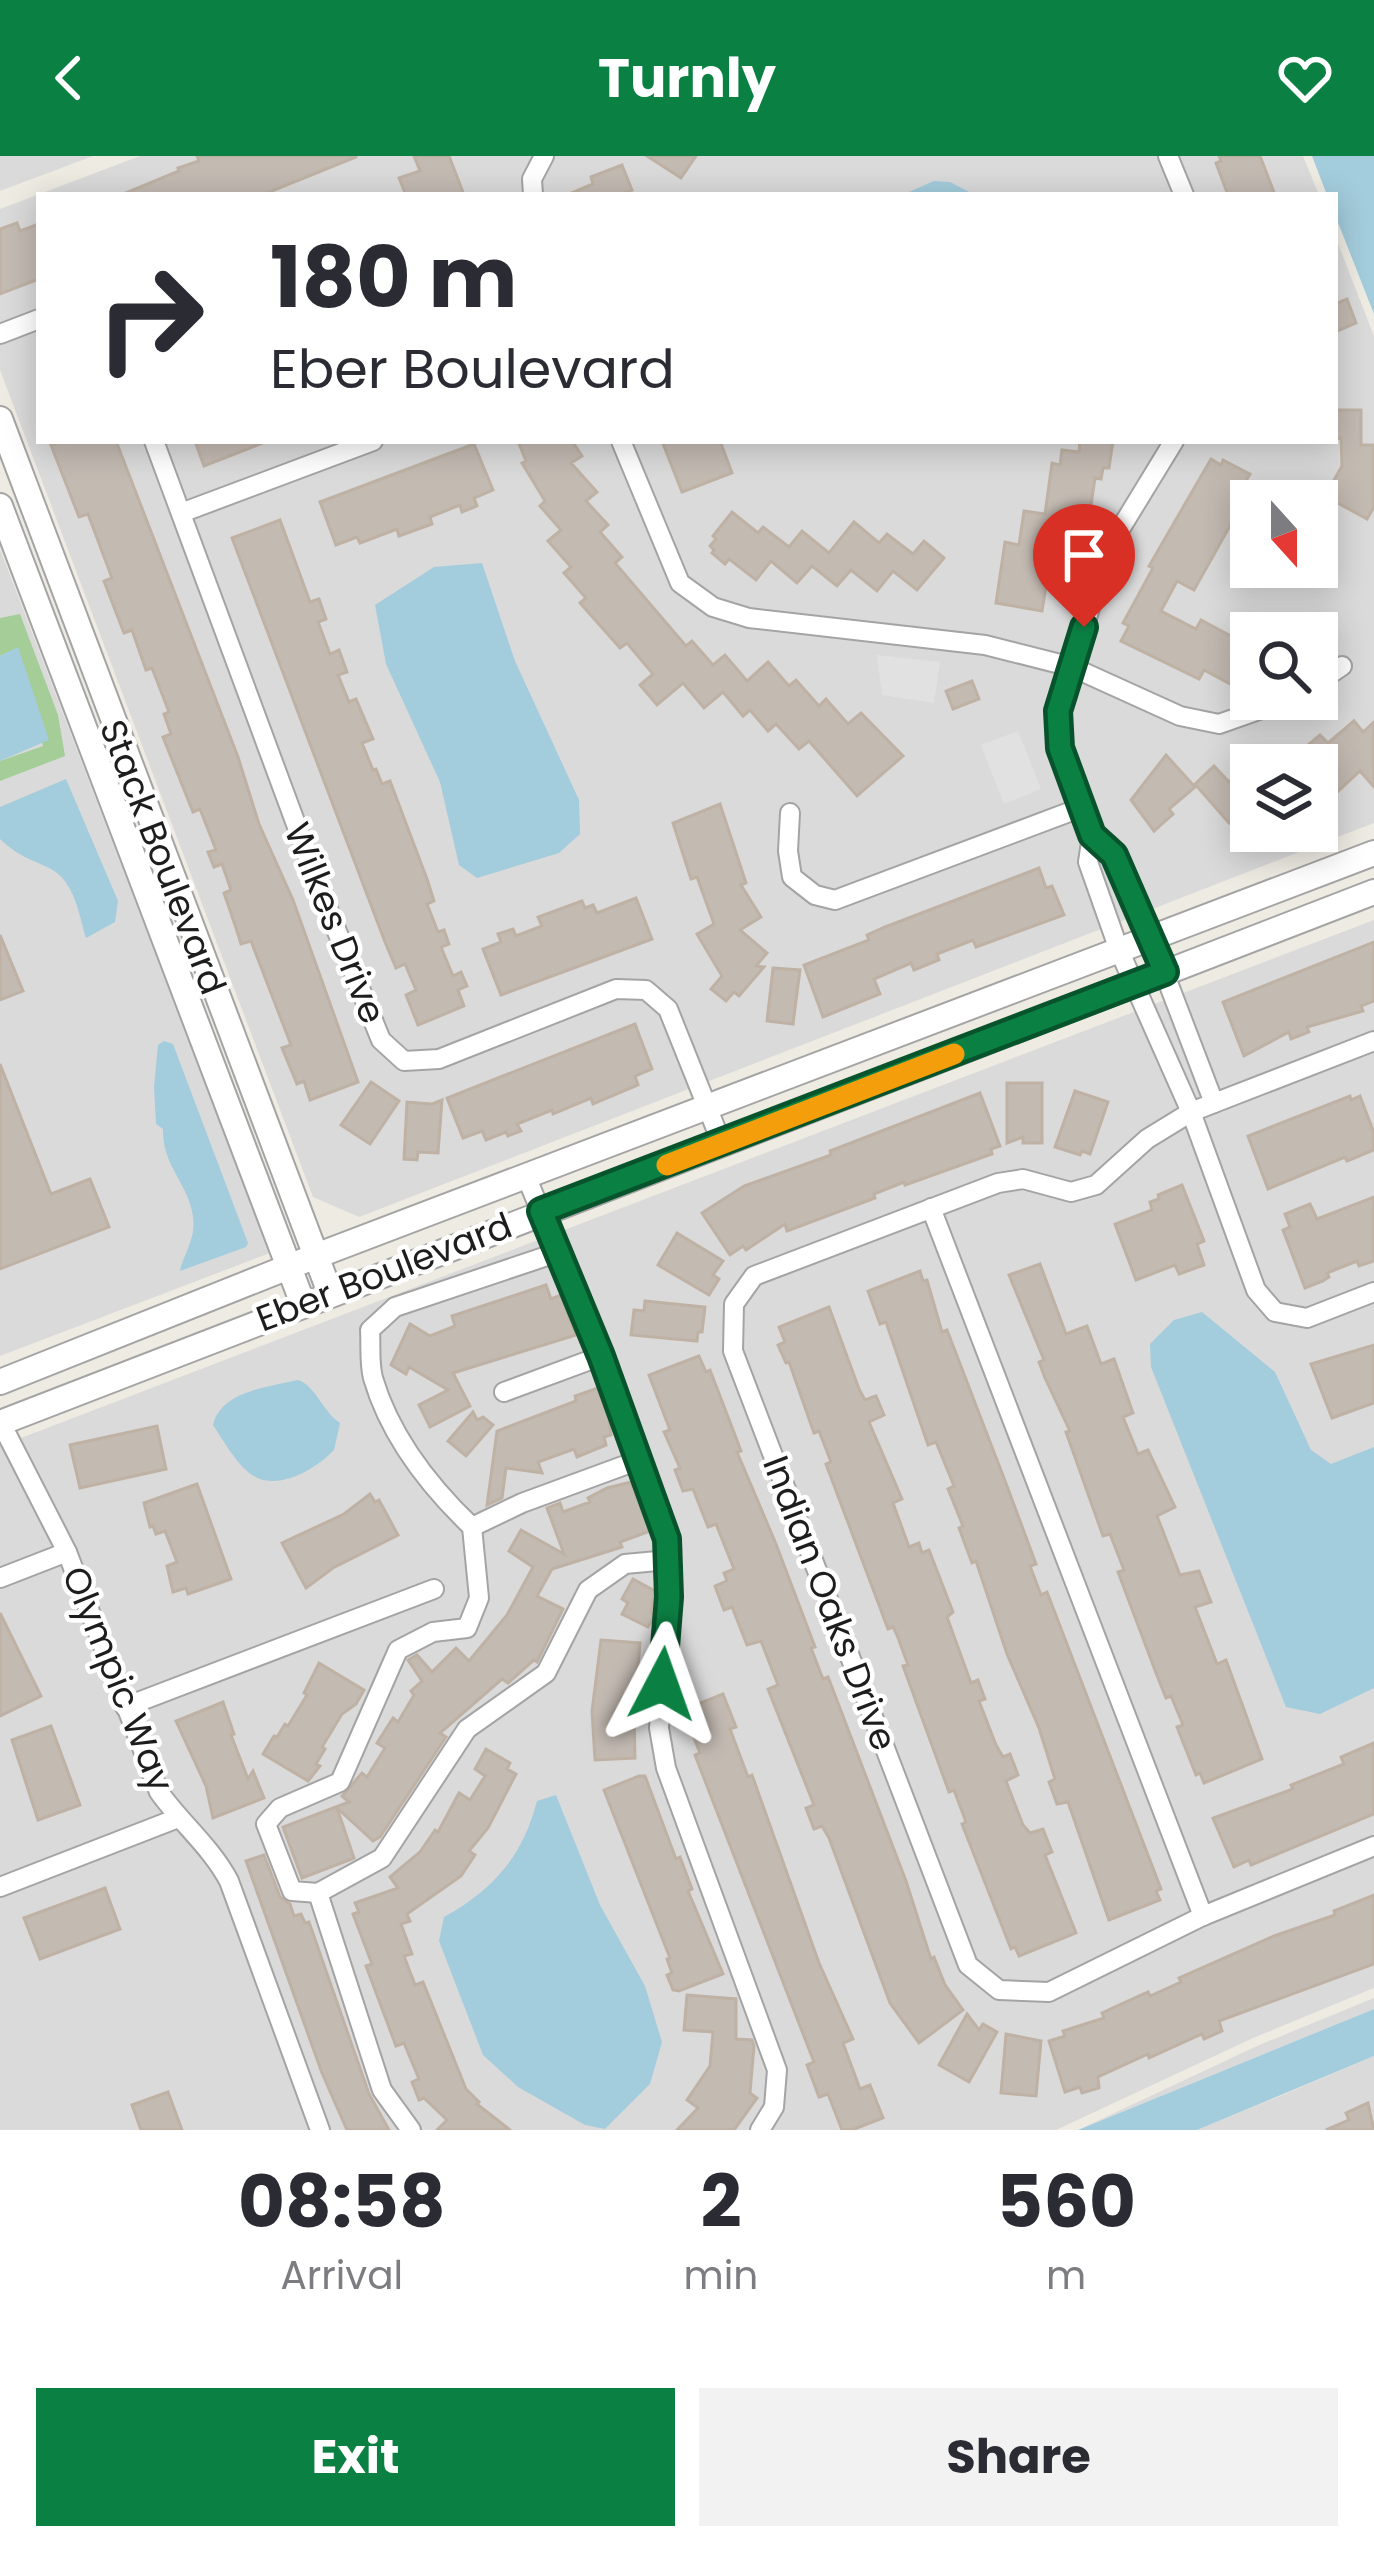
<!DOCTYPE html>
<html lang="en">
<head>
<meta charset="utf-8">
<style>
	:root { --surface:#fff; --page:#f2f2f3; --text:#2b2b33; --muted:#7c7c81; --accent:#0b8043 }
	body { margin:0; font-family:Poppins,sans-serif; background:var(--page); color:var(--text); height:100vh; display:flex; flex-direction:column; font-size:45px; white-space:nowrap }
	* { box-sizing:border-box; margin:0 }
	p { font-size:39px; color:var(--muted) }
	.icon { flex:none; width:66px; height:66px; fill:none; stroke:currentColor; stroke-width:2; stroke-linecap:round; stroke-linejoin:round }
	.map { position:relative; height:1974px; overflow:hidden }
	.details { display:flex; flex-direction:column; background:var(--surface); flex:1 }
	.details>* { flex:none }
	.guide { position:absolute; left:36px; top:36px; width:1302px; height:252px; border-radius:0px; box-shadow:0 6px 30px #0003; background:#fff; color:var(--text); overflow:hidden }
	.needle { width:78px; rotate:159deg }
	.tools { position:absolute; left:1230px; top:324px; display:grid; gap:24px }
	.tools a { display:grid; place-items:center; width:108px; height:108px; border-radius:0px; background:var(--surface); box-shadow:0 6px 30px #0003; font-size:60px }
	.pin { position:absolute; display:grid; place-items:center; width:102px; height:102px; color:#fff; margin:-123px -51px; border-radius:50% 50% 50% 0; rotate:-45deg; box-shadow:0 0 12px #0007 }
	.pin .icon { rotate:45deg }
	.me { position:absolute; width:132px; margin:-66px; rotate:4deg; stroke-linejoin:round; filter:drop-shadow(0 0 9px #0008) }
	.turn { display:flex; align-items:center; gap:42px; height:252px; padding:0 36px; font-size:54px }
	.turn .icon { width:156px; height:156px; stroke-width:2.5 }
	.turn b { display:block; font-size:84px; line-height:102px }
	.eta { display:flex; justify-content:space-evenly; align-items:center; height:204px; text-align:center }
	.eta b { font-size:72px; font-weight:700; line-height:84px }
	.cta { display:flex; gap:24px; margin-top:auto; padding:24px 36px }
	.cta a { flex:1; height:138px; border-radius:0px; background:var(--accent); color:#fff; font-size:48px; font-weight:700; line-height:138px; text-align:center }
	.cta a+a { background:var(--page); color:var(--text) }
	header { display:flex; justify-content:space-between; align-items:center; height:156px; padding:0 36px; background:var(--accent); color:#fff; font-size:54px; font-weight:700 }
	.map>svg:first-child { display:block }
	.residential { fill:#dbdada; fill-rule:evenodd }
	.forest { fill:#a4cd97 }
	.parking { fill:#e1e1e1 }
	.water { fill:#a3ccdc }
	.building { fill:#c3bab2; stroke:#bfb2a5; stroke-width:3 }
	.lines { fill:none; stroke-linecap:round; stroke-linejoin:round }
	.minor-casing { stroke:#a4a4a4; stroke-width:22 }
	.tertiary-casing { stroke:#a4a4a4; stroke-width:28 }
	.minor { stroke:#fff; stroke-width:18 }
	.tertiary { stroke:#fff; stroke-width:24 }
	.route-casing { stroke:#07532c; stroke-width:30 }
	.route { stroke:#0b8043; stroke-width:21 }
	.slow { stroke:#f59e0b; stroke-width:21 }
	.labels { text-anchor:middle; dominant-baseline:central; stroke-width:9; stroke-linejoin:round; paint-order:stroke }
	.street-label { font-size:36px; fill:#1d1d1d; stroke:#fff }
</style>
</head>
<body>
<header><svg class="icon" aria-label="back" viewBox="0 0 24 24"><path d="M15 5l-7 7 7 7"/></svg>Turnly<svg class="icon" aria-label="heart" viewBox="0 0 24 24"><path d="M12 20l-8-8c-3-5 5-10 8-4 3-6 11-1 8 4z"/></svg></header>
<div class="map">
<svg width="1374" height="1974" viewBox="0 0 1374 1974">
	<rect width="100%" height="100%" fill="#eeebe3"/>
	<!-- residential -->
	<g class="residential">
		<path d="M0,0H93L0,35Z"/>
		<path d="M140,0H1303L1319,39H39V285H1335V80L1374,180V667L359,1061L313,1041L0,214V53ZM1251,345H1317V411H1251ZM1251,477H1317V543H1251ZM1251,609H1317V675H1251Z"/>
		<path d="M0,393L270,1097L0,1200Z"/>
		<path d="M1374,764V1832L1253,1882L1056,1974H0V1290Z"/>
		<path d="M1374,1842V1853L1078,1974L1257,1890Z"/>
		<path d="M1374,1900V1974H1197L1285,1938Z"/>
	</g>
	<!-- forest -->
	<path class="forest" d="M20,458L58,559L65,600L0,625V605L43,590L17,492L0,500V462Z"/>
	<!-- parking -->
	<g class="parking">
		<path d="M877,499L940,506L934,547L882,539Z"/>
		<path d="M1018,575L1041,633L1004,648L981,589Z"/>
	</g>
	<!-- water -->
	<g class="water">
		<path d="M1312,0H1374V158L1335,59V39H1327Z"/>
		<path d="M934,25L950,26L975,39H902Z"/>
		<path d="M482,407L515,505L579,644L580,678L559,697L477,722L459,709L440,626L386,508L375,449L434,411Z"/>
		<path d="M18,491L49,584L0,605V500Z"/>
		<path d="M66,623L118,745L115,766L86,782C79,759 75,726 51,713C29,702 19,701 0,683V651Z"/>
		<path d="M164,885L173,888L248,1087L246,1091L180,1115C184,1097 196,1083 193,1061C189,1028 162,1010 163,973L156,968L154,931L158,889Z"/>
		<path d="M1202,1156L1275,1216L1311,1294L1331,1308L1374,1291V1532L1320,1558L1286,1551L1151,1211L1150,1188L1174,1164Z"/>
		<path d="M298,1224C316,1230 323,1256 340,1267L334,1294C314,1315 274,1338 248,1316C234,1304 223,1284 213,1269C221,1235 268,1231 298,1224Z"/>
		<path d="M556,1639L600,1749L645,1830L662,1886L650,1928L605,1973L585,1969L518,1931L483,1899L439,1785L444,1761C493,1734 523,1700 537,1645Z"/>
		<path d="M1374,1853V1900L1197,1974H1078Z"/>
	</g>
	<!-- building -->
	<g class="building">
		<path d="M197,0H356V1L262,39H121L179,15L178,12L199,5Z"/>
		<path d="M414,0H449L464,39H406L399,22L420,15Z"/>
		<path d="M647,0H696L681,22Z"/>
		<path d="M1219,0H1260L1275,39H1228L1216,7L1221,5Z"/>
		<path d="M622,9L632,34L618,39H567L593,28L591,21Z"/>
		<path d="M17,67L20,75L39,68V123L0,138V73Z"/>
		<path d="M1347,143L1356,167L1335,176V148Z"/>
		<path d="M1335,254H1361V289H1374V351L1367,363L1325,340L1342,310L1341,282L1335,283Z"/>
		<path d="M63,285H116L238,601L259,668L293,744L358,926L310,944L304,925L297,928L282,892L291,889L251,785L241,788L236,772L224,737L231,734L222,708L214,711L208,696L216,694L200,653L193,656L163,581L171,578L164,558L169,556L152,512L146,514L132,474L124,477L104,425L112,422L88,358L79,361L51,289Z"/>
		<path d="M195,285H265V286L204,310Z"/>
		<path d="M518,285H572L582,300L571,307L597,336L586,345L608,369L600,376L622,401L615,407L686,490L692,485L713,509L725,499L747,525L768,506L789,530L796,524L819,550L826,543L848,568L861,557L903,600L857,640L809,585L799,593L776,568L768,575L750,554L743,560L723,536L704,552L683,527L657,549L640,529L653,518L627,487L620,492L580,447L586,442L564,417L571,411L548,385L561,374L540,350L545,345L522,307L526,305Z"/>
		<path d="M662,285H720L732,317L682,336Z"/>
		<path d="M1080,285H1113L1109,312H1103L1101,323L1095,322L1091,349L1078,353L1073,382L1064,381L1058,414L1049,412L1042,455L996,447L1005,386L1019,389L1024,355L1045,358L1052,307L1060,309L1062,294L1079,296Z"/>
		<path d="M474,288L493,334L474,342L477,350L462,356L460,349L430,361L432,368L399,380L397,373L360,387L357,381L336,389L320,346Z"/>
		<path d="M1211,303L1221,309L1223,304L1250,318L1232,348L1240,352L1194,434L1177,425L1161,455L1196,473L1201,464L1231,480L1234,473L1251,482V498L1234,530L1204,514L1199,523L1121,485L1129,470L1123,467L1153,412L1149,410Z"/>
		<path d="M732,356L758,377L763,371L789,391L802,375L829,397L854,366L879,387L887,378L913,398L924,385L944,402L917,434L893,415L877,435L851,414L837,430L812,410L797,427L771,405L756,424L729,403L725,408L712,397L714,394L710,390L716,383L713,380Z"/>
		<path d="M280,364L310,446L319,443L326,463L318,466L330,498L339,494L347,516L338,519L349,546L356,543L373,583L362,587L373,614L376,613L382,628L390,625L427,723L434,745L427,748L438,776L444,774L449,788L441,791L453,820L461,816L467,830L458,834L464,850L418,869L406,839L416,834L405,808L396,812L385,786L232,382Z"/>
		<path d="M972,525L979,543L953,553L946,535Z"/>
		<path d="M1354,565L1363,576L1374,566V631L1360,615L1336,637L1317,615V609H1267L1288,591L1295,600L1320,579L1328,587Z"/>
		<path d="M1166,599L1195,631L1169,653L1173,658L1154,675L1131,644Z"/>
		<path d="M1251,607V648L1229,667L1195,628L1214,610L1229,626Z"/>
		<path d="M720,648L746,727L741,729L761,761L740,774L767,797L756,810L764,811L739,840L734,836L726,845L711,833L722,820L697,778L714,768L697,721L691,723L673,667Z"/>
		<path d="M1039,712L1046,732L1052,730L1064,759L976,791L973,784L937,798L939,804L914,814L911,807L874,823L880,838L823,861L804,809L869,784L867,779L885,771Z"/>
		<path d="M636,742L652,783L501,839L483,793L501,786L498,778L513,773L516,780L542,770L538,761L582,745L585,752L593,749L597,757Z"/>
		<path d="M0,779L23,835L0,844Z"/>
		<path d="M1374,786V845L1361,850L1363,855L1307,871L1309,876L1291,883L1289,876L1244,900L1223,846Z"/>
		<path d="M773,812L800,814L793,868L767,865Z"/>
		<path d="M635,868L652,913L635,920L638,929L593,948L591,942L553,958L552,954L517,968L521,975L508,980L506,976L486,984L482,975L463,982L447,942Z"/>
		<path d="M0,908L51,1038L90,1023L109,1071L0,1113Z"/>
		<path d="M371,926L399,945L370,988L341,969Z"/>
		<path d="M1007,927H1042V987H1023V981L1007,987Z"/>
		<path d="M1075,935L1108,946L1090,998L1082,995L1080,999L1055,991Z"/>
		<path d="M980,937L1000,990L991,993L992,998L905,1029L904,1026L874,1038L875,1042L787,1075L785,1068L746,1094L743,1090L730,1099L702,1057L744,1030L831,999L830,995Z"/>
		<path d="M1350,940L1351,944L1360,940L1374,977V994L1347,1005L1345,1001L1268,1033L1248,980Z"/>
		<path d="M442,944L438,997L418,996L417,1004L404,1003L407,946L432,948Z"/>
		<path d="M1182,1029L1204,1085L1197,1088L1204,1109L1179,1118L1175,1109L1136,1124L1115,1068L1152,1054L1150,1046L1159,1043L1158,1039Z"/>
		<path d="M1374,1041V1105L1359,1110L1357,1105L1327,1117L1329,1121L1323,1125L1305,1132L1283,1074L1290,1071L1285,1058L1310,1048L1317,1063Z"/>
		<path d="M677,1077L723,1105L713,1119L719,1123L709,1139L658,1109Z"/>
		<path d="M1040,1108L1066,1178L1087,1170L1101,1208L1114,1203L1133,1257L1123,1261L1138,1298L1148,1294L1175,1351L1157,1360L1180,1419L1199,1415L1211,1446L1195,1451L1217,1508L1226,1504L1262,1603L1204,1627L1200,1617L1196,1619L1177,1571L1183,1569L1171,1540L1166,1542L1156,1517L1118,1416L1124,1414L1110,1378L1103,1380L1066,1276L1070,1275L1045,1222L1039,1206L1044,1204L1009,1119Z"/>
		<path d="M920,1115L923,1125L927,1124L942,1176L947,1174L1007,1330L1036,1408L1030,1410L1041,1439L1047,1436L1161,1733L1156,1735L1160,1744L1109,1764L1068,1646L1057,1648L1049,1626L1055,1623L1039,1572L1007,1498L976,1405L972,1407L959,1372L963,1370L948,1333L954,1330L936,1286L928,1289L886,1166L880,1168L868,1135Z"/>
		<path d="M546,1129L551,1143L561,1139L576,1179L453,1217L470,1250L430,1271L419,1249L448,1234L409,1211L406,1218L391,1209L410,1168L430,1180L455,1170L452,1160Z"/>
		<path d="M645,1145L705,1151L702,1176H698L697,1185L631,1179L634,1154L644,1155Z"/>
		<path d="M829,1151L859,1233L865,1244L876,1240L884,1259L869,1266L902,1343L893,1347L909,1391L919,1387L922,1397L929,1394L953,1456L947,1461L971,1527L978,1524L985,1543L979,1545L996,1589L1003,1601L1010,1598L1018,1619L1006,1625L1023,1669L1030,1677L1043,1673L1052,1696L1045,1699L1076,1777L1019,1800L1015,1791L1011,1793L962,1668L966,1666L954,1634L949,1636L903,1510L908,1509L897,1479L893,1471L888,1473L826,1308L831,1306L819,1275L814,1277L789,1206L786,1207L778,1189L785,1186L779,1171Z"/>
		<path d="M1374,1189V1247L1332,1262L1311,1208Z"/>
		<path d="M699,1200L706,1216L710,1214L735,1279L741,1295L737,1296L776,1388L815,1491L811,1492L823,1523L828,1521L906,1725L931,1803L934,1801L945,1829L963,1854L919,1887L890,1847L829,1682L822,1670L814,1673L806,1652L814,1649L768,1533L778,1529L761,1485L747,1489L732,1451L724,1454L715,1430L727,1425L724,1417L734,1413L716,1368L708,1371L693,1333L683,1335L675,1314L680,1312L664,1276L670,1274L649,1219Z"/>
		<path d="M598,1232L609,1264L611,1279L604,1281L606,1289L577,1301L574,1293L538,1306L542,1317L506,1312L502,1342L487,1349L497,1275L576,1245L575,1240Z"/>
		<path d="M473,1256L477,1264L483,1261L493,1269L466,1300L448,1285Z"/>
		<path d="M157,1270L166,1313L80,1332L70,1289Z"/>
		<path d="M631,1326L650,1375L620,1386L622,1391L552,1413L537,1440L563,1453L537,1506L534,1504L508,1527L502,1523L440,1577L446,1581L380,1681L373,1685L337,1652L354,1702L302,1722L283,1671L349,1646L342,1640L362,1617L367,1621L385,1592L377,1587L393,1562L398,1566L414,1539L411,1535L422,1525L408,1504L417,1499L432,1516L456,1492L469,1505L507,1459L533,1411L509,1395L521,1374L564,1398L547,1352L560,1347L563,1356L590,1346L588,1342L607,1332Z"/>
		<path d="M197,1328L231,1423L188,1438L186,1432L173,1436L167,1410L177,1406L165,1375L156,1378L153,1370L150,1371L144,1347Z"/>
		<path d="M370,1338L375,1346L379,1344L398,1379L333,1412L306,1432L282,1387L344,1358Z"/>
		<path d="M633,1423L655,1435L651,1455L654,1461L648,1471L622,1458L628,1447L622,1443Z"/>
		<path d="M0,1457L41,1540L0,1560Z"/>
		<path d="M601,1484L640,1487L634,1561L635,1602L595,1604L592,1555Z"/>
		<path d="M319,1507L364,1534L356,1548L342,1558L322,1591L325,1593L316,1608L320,1610L308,1625L263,1598L274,1580L277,1581L285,1568L288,1570L307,1539L304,1537Z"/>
		<path d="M723,1538L736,1571L730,1573L748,1621L752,1619L819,1807L853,1883L843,1887L860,1933L870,1929L883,1962L852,1974H842L828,1938L819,1941L807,1909L814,1906L695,1599L700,1597L683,1554Z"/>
		<path d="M223,1546L234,1578L231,1579L248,1623L253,1615L264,1642L213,1662L206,1630L176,1565Z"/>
		<path d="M51,1570L80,1649L38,1664L12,1584Z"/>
		<path d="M1374,1587V1658L1251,1709L1249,1704L1234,1711L1213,1662L1293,1633L1291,1629L1344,1608L1341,1601Z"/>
		<path d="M486,1593L510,1607L507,1613L516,1618L488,1672L469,1695L475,1699L461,1720L407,1758L410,1765L401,1768L412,1798L404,1800L415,1829L423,1826L466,1933L479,1946L477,1948L510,1974H437L447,1964L424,1942L419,1944L412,1926L419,1923L404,1887L396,1890L366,1810L372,1808L353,1758L359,1756L355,1747L398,1732L390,1721L420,1696L435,1674L438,1676L459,1637L470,1644L485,1620L475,1613Z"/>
		<path d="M639,1620H645L676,1703L680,1701L692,1733L688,1735L723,1818L679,1835L673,1834L667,1819L672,1817L667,1803L670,1802L604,1634Z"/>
		<path d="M264,1699L280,1741L290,1748L294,1760L301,1758L305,1767L309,1766L369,1938L389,1974H347L322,1917L246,1705Z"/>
		<path d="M105,1732L120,1773L40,1803L24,1762Z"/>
		<path d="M1374,1739V1808L1219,1865L1222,1875L1204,1883L1202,1878L1149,1902L1148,1898L1098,1921L1099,1932L1082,1937L1080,1931L1065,1936L1049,1885L1065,1880L1063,1875L1104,1862L1102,1857L1119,1849L1148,1836L1150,1840L1181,1826L1179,1822L1274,1780L1335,1759L1334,1755Z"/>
		<path d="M687,1839L736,1843V1883L752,1884L754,1890L750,1937L757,1942L734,1974H677L698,1952L687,1944L710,1910L713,1876L684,1874Z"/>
		<path d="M967,1858L979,1874L983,1868L997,1876L969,1926L939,1909Z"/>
		<path d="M1006,1878L1041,1885L1036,1940L1001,1937Z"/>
		<path d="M168,1936L182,1974H141L132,1949Z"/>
		<path d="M1368,1947L1374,1974H1326L1349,1964L1346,1957Z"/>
	</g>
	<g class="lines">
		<defs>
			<g id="minor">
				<path d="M1168,0L1184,39"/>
				<path d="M533,39L532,23L544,0"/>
				<path d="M0,178L39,163"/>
				<path d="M154,285L323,741L381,884L404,905L439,903L616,833L646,834L668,853L722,988"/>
				<path d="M621,285L680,427L713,451L749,462L985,489L1072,511L1108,393L1174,285"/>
				<path d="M181,357L373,285"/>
				<path d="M1317,527L1342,510"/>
				<path d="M790,657L788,695L792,721L815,739L835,744L1080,652"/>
				<path d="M1092,679L1088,706L1119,794L1191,956L1256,1134L1275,1156L1307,1162L1374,1136"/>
				<path d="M1374,885L1191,956L1147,983L1096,1029L1071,1036L1023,1023L998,1027L754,1120L734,1148L733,1195L968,1809L999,1834L1049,1836L1203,1760L1374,1690"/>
				<path d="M1214,947L1151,782L1114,699L1092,679L1060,592L1058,555L1072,511L1180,560L1219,568L1290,543"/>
				<path d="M526,1020L601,1200L667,1383L669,1441L659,1572L666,1612L777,1914L774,1951L760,1974"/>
				<path d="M931,1052L1203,1760"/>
				<path d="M504,1236L601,1200"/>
				<path d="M0,1265L67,1396L159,1636C181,1667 211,1691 229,1725L320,1974"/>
				<path d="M472,1371L522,1347L639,1304"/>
				<path d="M0,1422L67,1396"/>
				<path d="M125,1551L434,1433"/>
				<path d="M0,1731L178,1662"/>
				<path d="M318,1737L292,1735L266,1668L280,1652L340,1626L398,1494L433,1476L467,1472L479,1442L472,1371C429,1330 390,1280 373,1222C369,1207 371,1189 370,1174L395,1151L559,1096"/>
				<path d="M411,1974L382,1934L318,1737L382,1702L467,1573L546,1517L588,1434L625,1408L668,1404"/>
			</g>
			<g id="tertiary">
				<path d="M0,263L330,1137"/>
				<path d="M0,350L303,1148"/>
				<path d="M0,1226L316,1100L1374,697"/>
				<path d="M0,1267L1374,736"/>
			</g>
		</defs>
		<!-- minor casing -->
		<use href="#minor" class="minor-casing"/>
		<!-- tertiary casing -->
		<use href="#tertiary" class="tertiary-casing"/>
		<!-- minor -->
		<use href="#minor" class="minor"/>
		<!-- tertiary -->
		<use href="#tertiary" class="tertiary"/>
	</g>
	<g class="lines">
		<defs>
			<path id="route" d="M662,1528L669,1441L667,1383L601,1200L541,1055L1165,816L1114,699L1092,679L1060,592L1058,555L1084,471"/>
		</defs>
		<!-- route casing -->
		<use href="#route" class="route-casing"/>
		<!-- route -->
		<use href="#route" class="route"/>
		<!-- slow -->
		<path class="slow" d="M667,1009L954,898"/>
	</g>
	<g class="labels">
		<!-- street labels -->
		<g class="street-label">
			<text transform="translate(163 701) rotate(69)">Stack Boulevard</text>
			<text transform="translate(335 767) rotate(68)">Wilkes Drive</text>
			<text transform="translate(384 1116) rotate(-21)">Eber Boulevard</text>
			<text transform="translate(830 1447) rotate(69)">Indian Oaks Drive</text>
			<text transform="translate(118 1523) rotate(68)">Olympic Way</text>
		</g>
	</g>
</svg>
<div class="tools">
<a><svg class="needle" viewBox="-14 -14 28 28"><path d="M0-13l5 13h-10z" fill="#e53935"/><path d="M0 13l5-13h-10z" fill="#7c7c81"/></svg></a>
<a><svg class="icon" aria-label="search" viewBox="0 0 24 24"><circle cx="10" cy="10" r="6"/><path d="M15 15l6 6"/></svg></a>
<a><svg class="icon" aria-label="layers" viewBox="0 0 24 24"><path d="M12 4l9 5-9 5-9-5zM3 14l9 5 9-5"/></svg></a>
</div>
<div class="pin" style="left:1084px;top:471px;background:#d93025"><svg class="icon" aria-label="arrive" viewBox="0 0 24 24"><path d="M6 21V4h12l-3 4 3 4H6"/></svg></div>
<svg class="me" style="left:662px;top:1528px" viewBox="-20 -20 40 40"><path d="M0-17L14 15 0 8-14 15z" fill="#0b8043" stroke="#fff" stroke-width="4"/></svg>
<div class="guide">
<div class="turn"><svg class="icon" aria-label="right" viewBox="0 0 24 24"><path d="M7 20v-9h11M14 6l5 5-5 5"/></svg><div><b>180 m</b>Eber Boulevard</div></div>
</div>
</div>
<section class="details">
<div class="eta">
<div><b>08:58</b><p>Arrival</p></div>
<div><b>2</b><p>min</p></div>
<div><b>560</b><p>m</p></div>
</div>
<div class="cta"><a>Exit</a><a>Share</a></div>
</section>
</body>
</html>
